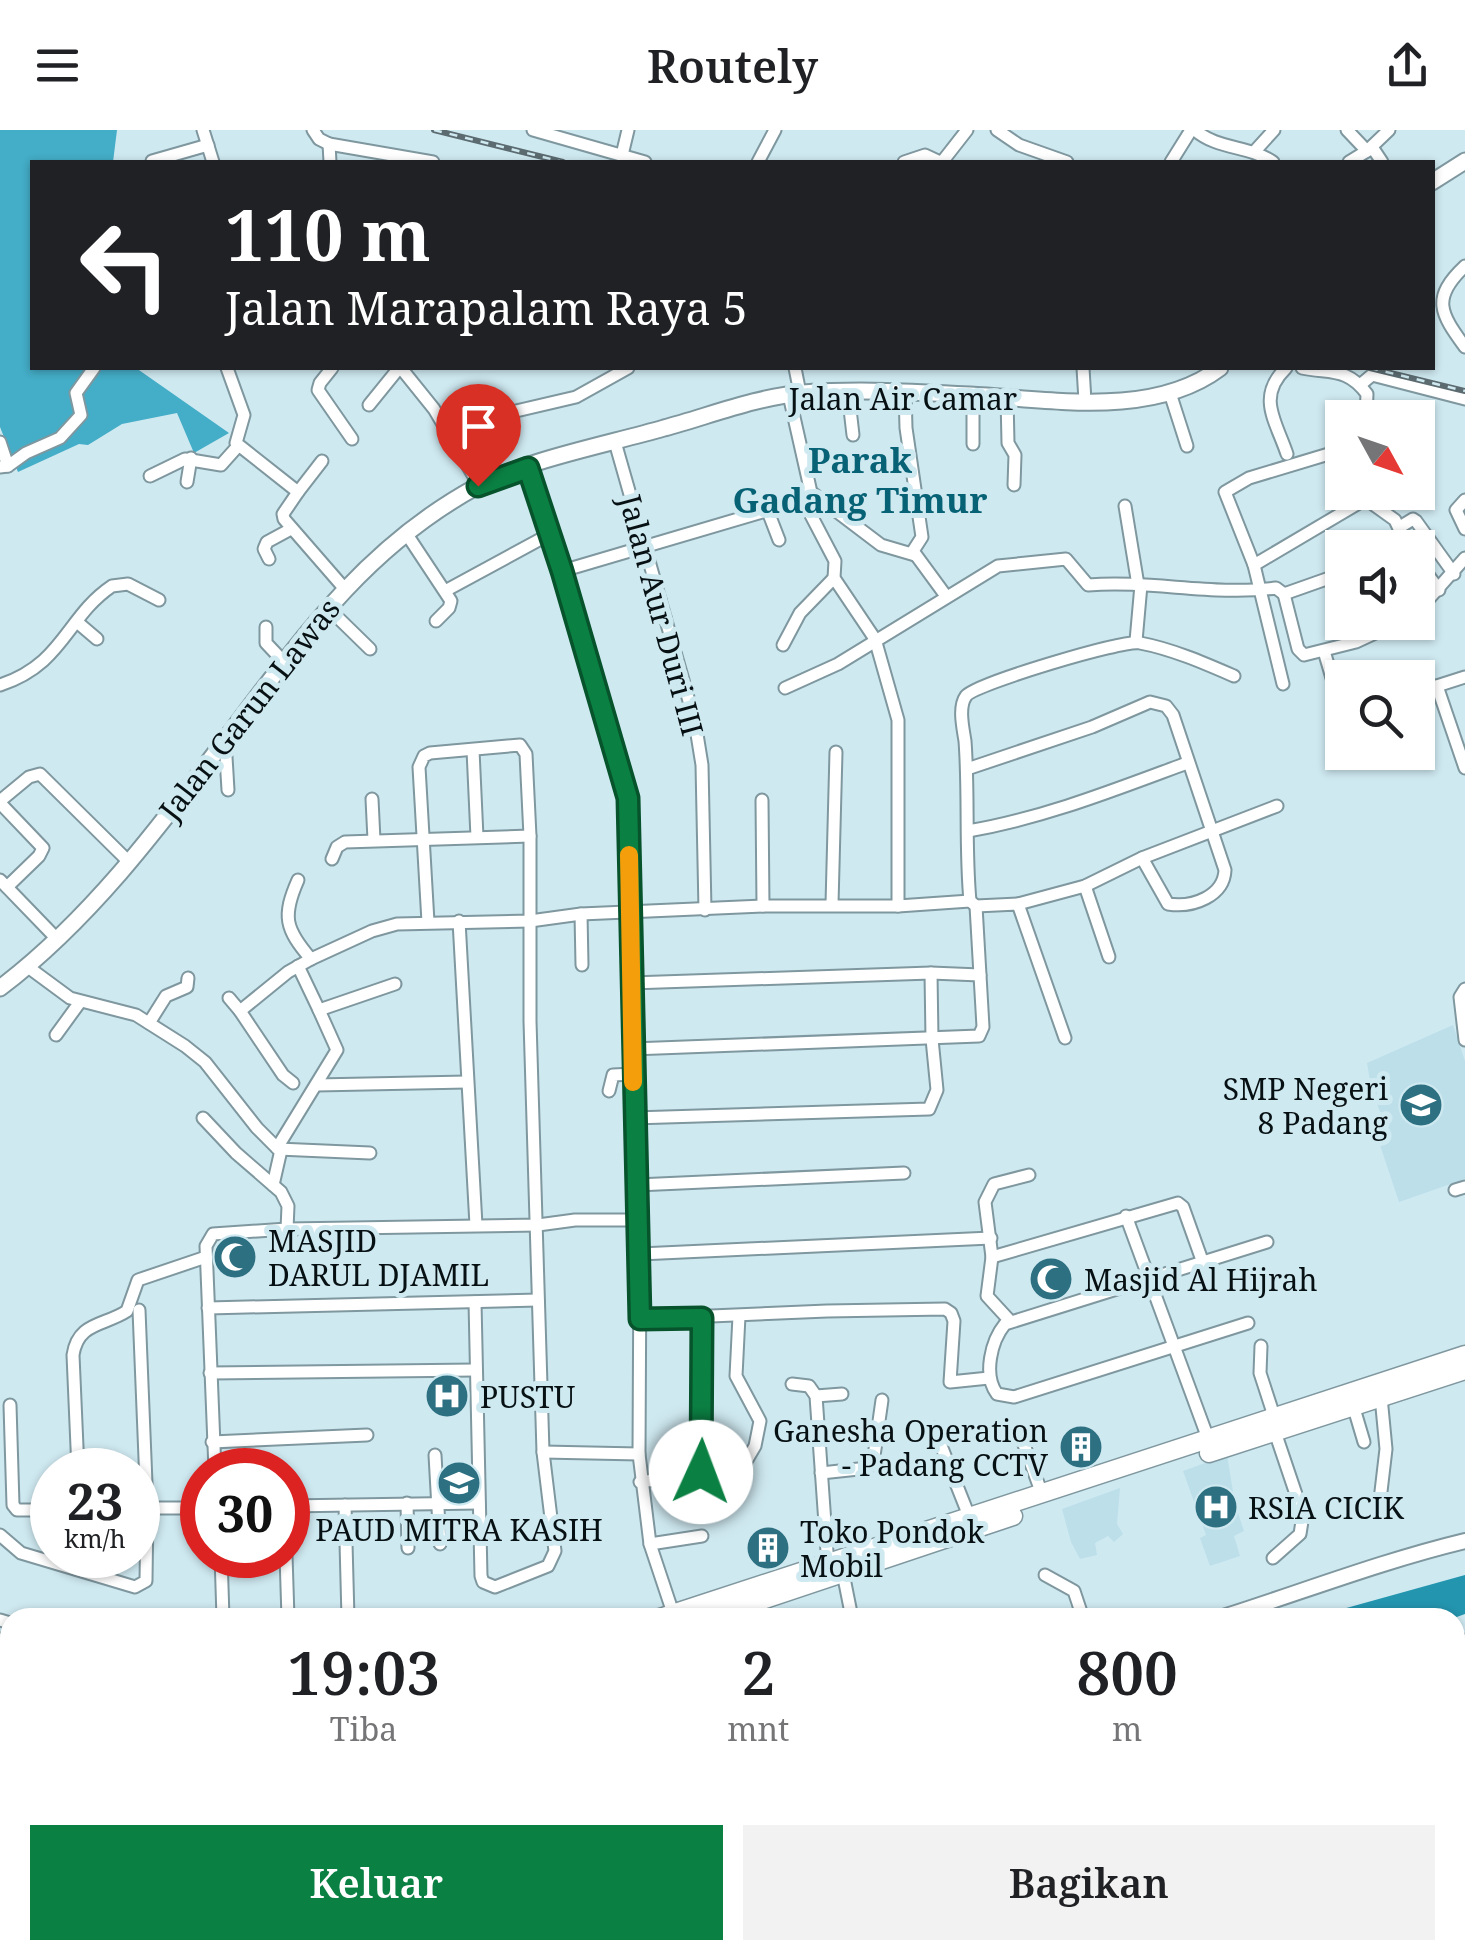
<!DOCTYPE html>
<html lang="id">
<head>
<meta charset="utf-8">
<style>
	:root { --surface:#fff; --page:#f2f2f2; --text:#202124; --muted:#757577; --accent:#0b8043 }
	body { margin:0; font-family:"Noto Serif",serif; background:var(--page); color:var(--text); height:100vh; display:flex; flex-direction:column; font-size:38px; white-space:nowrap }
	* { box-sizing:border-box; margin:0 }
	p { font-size:32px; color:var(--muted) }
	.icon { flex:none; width:55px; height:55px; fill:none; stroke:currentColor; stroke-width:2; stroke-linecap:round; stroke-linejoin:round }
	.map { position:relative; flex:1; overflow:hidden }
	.side { position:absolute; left:0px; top:1478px; width:1465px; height:352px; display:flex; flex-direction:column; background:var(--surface); border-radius:30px 30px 0 0; box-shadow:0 2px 8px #0004 }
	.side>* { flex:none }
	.guide { position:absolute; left:30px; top:30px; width:1405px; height:210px; border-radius:0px; box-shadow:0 2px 8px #0004; background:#202124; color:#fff; overflow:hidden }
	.needle { width:65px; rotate:130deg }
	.tools { position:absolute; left:1325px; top:270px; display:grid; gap:20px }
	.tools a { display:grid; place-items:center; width:110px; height:110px; border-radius:0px; background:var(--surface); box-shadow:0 2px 8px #0004; font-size:50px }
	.speed { position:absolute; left:30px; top:1318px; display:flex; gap:20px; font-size:50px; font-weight:700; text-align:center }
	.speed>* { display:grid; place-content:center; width:130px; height:130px; border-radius:50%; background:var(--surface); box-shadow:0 2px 8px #0004; line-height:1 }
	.speed small { font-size:25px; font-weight:400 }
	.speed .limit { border:15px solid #d22; background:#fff; color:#111 }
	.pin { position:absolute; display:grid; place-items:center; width:85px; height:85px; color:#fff; margin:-102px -42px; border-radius:50% 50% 50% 0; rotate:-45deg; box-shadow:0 0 10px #0007 }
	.pin .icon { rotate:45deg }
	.me { position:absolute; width:110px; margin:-55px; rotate:2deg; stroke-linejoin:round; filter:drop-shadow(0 0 8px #0008) }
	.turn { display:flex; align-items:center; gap:35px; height:210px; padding:0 30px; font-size:45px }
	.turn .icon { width:130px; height:130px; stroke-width:2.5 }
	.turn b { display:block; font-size:70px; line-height:85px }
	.eta { display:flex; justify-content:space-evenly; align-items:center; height:170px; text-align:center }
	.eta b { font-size:60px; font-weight:600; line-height:70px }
	.button { display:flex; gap:20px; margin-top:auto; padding:20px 30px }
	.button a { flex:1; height:115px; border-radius:0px; background:var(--accent); color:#fff; font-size:40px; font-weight:600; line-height:115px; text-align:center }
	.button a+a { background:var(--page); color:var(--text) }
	header { display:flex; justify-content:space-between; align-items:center; height:130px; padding:0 30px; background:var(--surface); font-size:45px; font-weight:600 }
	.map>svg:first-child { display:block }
	.built { fill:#bcdfea }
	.forest { fill:#44adc7 }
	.water { fill:#2495af }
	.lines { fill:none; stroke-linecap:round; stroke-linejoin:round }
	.stream { stroke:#2495af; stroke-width:2.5 }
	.minor-casing { stroke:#7f979f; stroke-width:15 }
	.tertiary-casing { stroke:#7f979f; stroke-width:18 }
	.secondary-casing { stroke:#7f979f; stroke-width:19 }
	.primary-casing { stroke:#7f979f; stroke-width:21 }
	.minor { stroke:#fff; stroke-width:11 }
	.tertiary { stroke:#fff; stroke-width:14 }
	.secondary { stroke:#fff; stroke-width:15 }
	.primary { stroke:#fff; stroke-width:18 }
	.rail-casing { stroke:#5b6b70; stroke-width:6 }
	.rail { stroke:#cfe9f1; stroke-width:2.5; stroke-dasharray:8; stroke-linecap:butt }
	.route-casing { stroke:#07532c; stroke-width:25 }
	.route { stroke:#0b8043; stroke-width:18 }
	.slow { stroke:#f59e0b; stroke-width:18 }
	.labels { text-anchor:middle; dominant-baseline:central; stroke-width:10; stroke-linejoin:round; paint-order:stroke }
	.street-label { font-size:30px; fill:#071013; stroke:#cfe9f1 }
	.poi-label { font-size:30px; fill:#071013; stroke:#cfe9f1; text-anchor:start }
	.quarter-label { font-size:35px; font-weight:bold; fill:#076275; stroke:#cfe9f1 }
</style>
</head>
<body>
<header><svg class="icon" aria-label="menu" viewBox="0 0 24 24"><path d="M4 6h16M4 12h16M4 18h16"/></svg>Routely<svg class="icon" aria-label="share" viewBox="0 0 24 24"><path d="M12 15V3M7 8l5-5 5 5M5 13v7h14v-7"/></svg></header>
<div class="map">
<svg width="1465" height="1829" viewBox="0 0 1465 1829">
	<rect width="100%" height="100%" fill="#cfe9f1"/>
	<!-- built -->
	<g class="built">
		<path d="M1453,895L1465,931V1049L1399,1072L1374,997L1384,993L1371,957L1367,933Z"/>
		<path d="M1227,1325L1235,1374L1244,1401L1234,1406L1240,1426L1210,1436L1200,1408L1206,1405L1183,1341Z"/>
		<path d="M1120,1358L1117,1394L1123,1404L1114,1412L1108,1406L1095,1413L1097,1425L1080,1429L1071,1412L1062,1379Z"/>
	</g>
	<!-- forest -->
	<path class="forest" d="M0,0H117L113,32H32V238H136L229,303L194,323L177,283L122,294L88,315L79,314L18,342L0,297Z"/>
	<!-- water -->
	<path class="water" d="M1465,1445V1484L1454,1488L1314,1487Z"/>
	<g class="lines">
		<!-- stream -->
		<path class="stream" d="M552,1820L553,1829"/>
		<defs>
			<g id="minor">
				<path d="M203,0L213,32"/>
				<path d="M313,0L319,9L329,14"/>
				<path d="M533,0L645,32"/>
				<path d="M997,0L1019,15L1067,32"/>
				<path d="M1195,0C1218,20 1248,15 1273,32"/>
				<path d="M1347,0L1367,21"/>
				<path d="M1372,17L1382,32"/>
				<path d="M1254,22L1274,0"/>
				<path d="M622,25L628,0"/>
				<path d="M152,31L208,15"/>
				<path d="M330,32L329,14L433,32"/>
				<path d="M758,32L775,0"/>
				<path d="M904,32L925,25L940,32"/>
				<path d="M942,32L967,0"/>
				<path d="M1171,32L1191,0"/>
				<path d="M1349,32L1367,21L1389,0"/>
				<path d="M1465,136C1431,168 1440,183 1465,217"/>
				<path d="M227,238L244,285L236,313L298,362L283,384L284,389L344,458"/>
				<path d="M332,238L320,253L318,260L352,309"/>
				<path d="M401,238L434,279L479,355"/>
				<path d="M795,238L800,263"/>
				<path d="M1083,238L1085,271"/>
				<path d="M1286,238C1256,267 1276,291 1287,324"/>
				<path d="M1302,238C1330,244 1347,237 1367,264L1366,288"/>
				<path d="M1360,255L1372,245L1465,269"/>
				<path d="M848,262L853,305"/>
				<path d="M905,262L906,298L922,407L913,421L946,466"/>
				<path d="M1170,263L1187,316"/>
				<path d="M1007,267L1008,313L1015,325L1014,355"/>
				<path d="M369,275L399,238"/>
				<path d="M0,312L8,336"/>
				<path d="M454,312L499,285L576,267L628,238"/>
				<path d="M615,312L695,592L702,635L705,780"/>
				<path d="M973,314V265"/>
				<path d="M0,337L8,336L26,323L60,308L81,285L76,263L94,238"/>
				<path d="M528,337L628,668L633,988L640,1124L639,1324L650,1414L673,1483"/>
				<path d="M150,346L185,329L221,335L238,316"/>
				<path d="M187,352L191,328"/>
				<path d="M298,362L322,331"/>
				<path d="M811,362L881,415L915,425"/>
				<path d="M1356,362L1395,390L1408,418"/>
				<path d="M803,370L835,431L834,448L875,509L898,590V776"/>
				<path d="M1465,370L1456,380L1465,399"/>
				<path d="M1125,376L1138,455"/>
				<path d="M767,379L779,410"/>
				<path d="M1400,397L1413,389L1416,391L1454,444"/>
				<path d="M406,403L451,471L449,478L436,491"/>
				<path d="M269,429L264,419L267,412L291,399"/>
				<path d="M1418,431L1439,460"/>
				<path d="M1254,435L1364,370"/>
				<path d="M562,441L806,369L810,358L789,265"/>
				<path d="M445,461L550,404"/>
				<path d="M1284,464L1298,519L1304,525L1356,512L1399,492"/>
				<path d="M327,477L370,519"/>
				<path d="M1418,481L1465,428"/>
				<path d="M77,492L97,509"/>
				<path d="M266,497V513L283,531"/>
				<path d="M1136,511L1141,455"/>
				<path d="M783,515L800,483L834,448"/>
				<path d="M1324,521L1332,548L1342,560"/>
				<path d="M1283,554L1254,435L1225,362L1249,348L1342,320"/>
				<path d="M0,555C64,534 66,487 112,456L128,454L159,470"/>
				<path d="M1437,556L1465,638"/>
				<path d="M785,558L838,534L998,436L1066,429L1088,455C1151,450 1213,466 1276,458L1284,464L1335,446L1342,447"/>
				<path d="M1418,562L1465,547"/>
				<path d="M225,610L228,660"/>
				<path d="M473,620L477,707"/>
				<path d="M967,639L1092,597L1150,572L1166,576L1173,585L1225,740C1224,766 1193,778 1168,774L1142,728"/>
				<path d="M372,669L374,710"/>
				<path d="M762,670L763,776"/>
				<path d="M0,671L29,647L40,644L129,732"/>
				<path d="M0,673L43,718L39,726L7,757"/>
				<path d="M968,701C1044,688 1114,660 1187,633"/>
				<path d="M332,729L337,717L345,712L530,706"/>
				<path d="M0,750L57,809"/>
				<path d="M298,750C282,786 285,799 311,829"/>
				<path d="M1085,756L1109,827"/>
				<path d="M970,771C965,718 969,664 965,611C963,598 958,577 966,566C975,554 1124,509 1140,513C1172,519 1204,533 1234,546"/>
				<path d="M832,774L836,622"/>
				<path d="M1018,774L1085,756L1142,728L1277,676"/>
				<path d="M581,784L582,835"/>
				<path d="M459,791L476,1095"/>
				<path d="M428,792L419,637L424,626L430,623L520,615L526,624L530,706V891L543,1322L555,1421L548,1436L495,1457L483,1452L481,1446L475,1172"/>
				<path d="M298,836L319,880L395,854"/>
				<path d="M28,837L70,868L136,885L185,916L205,932L257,998L278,1019L370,1023"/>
				<path d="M631,853L931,843L980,845"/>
				<path d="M1465,859L1460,867L1465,910"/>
				<path d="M229,868L240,881L288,842L311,829L372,801L397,794L530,791L581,784L763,776H898L970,771L976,776L1018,774L1065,908"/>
				<path d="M240,881L283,945L293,953"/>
				<path d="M149,893L166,866L187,857L188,848"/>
				<path d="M56,905L80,872"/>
				<path d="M632,919L979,906L983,897L976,776"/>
				<path d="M316,955L467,952"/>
				<path d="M609,961L613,945L633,944"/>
				<path d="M203,988L236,1023L281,1062L288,1076L287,1099"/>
				<path d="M633,988L929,979L937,960L932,909L931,843"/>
				<path d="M277,1018L337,920L319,880"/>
				<path d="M273,1055L281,1020"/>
				<path d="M637,1055L904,1043"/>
				<path d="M1455,1060L1465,1057"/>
				<path d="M1126,1086L1209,1311"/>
				<path d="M640,1124L991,1108"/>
				<path d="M992,1127L1178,1073L1183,1077L1203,1133"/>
				<path d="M208,1178L538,1170"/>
				<path d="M640,1189L827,1181L945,1179L951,1183L954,1191L950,1252L989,1248"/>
				<path d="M1010,1191L987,1166L992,1127L985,1072L994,1054L1029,1045"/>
				<path d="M1248,1193L1014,1267L997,1264C983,1245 991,1211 1005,1194L1267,1112"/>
				<path d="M1261,1216L1260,1243L1274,1286"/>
				<path d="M210,1243L475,1240"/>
				<path d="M792,1254L809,1256L816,1266L828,1436"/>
				<path d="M816,1266L842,1264"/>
				<path d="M10,1275L13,1375L17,1380H52"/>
				<path d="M1353,1275L1364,1312"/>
				<path d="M934,1298L971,1391"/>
				<path d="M1019,1301L1042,1364"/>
				<path d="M212,1312L367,1305"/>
				<path d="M543,1322L639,1324"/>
				<path d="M435,1325L440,1414"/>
				<path d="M78,1340L73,1225C78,1192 104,1196 127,1181L138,1150L206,1127"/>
				<path d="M215,1340L206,1116L213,1104L287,1099L538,1095L575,1090H637"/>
				<path d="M701,1342L702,1188"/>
				<path d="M821,1343L868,1338L873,1333L882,1270"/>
				<path d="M640,1352L737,1338L745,1333L755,1316L760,1291L736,1246L739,1186"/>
				<path d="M1380,1370L1386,1319L1381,1267"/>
				<path d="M407,1373L408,1418"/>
				<path d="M345,1375L348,1488"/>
				<path d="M288,1376L479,1373"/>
				<path d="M138,1378H202"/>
				<path d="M0,1405L21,1423L135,1457L146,1451L147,1378L139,1180"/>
				<path d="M650,1414L702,1406"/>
				<path d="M221,1425L223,1488"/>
				<path d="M286,1425L288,1488"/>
				<path d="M1273,1428L1300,1404L1303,1385L1275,1302"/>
				<path d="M843,1443L852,1488"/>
				<path d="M1045,1445L1074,1461L1083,1488"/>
				<path d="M0,1490L10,1493"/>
				<path d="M0,1509L10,1512"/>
				<path d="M1455,1513L1465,1510"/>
				<path d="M0,1603L10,1604"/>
				<path d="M1455,1670L1465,1668"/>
				<path d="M1455,1790L1465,1796"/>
				<path d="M188,1820L192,1829"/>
				<path d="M265,1820L268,1829"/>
				<path d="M353,1820L357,1829"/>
				<path d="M565,1820L567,1829"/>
				<path d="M683,1820L685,1829"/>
				<path d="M736,1820L738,1829"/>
				<path d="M839,1820L842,1829"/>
				<path d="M894,1820L897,1829"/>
				<path d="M1106,1820L1108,1829"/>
				<path d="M1356,1820L1402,1829"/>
				<path d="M962,1824L976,1820"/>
				<path d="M390,1829L392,1824"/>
				<path d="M425,1829L428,1820"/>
			</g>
			<g id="tertiary">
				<path d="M1220,1488C1302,1462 1382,1431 1465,1411"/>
				<path d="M524,1829L527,1820"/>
			</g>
			<g id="secondary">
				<path d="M1432,52L1465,31"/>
				<path d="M0,858C90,790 160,696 228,606C301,509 366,417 476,357C525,330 609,314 664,298C709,286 756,267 803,263C858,259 915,262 970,265C1049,269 1152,289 1220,238"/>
			</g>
			<g id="primary">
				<path d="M1209,1323L1465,1240"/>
				<path d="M660,1488L1465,1225"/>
				<path d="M708,1488L1013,1386"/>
				<path d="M0,1710L10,1706"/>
				<path d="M0,1726L10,1722"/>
			</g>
		</defs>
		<!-- minor casing -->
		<use href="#minor" class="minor-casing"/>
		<!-- tertiary casing -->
		<use href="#tertiary" class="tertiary-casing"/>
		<!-- secondary casing -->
		<use href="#secondary" class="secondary-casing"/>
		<!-- primary casing -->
		<use href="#primary" class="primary-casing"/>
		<!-- minor -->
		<use href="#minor" class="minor"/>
		<!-- tertiary -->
		<use href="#tertiary" class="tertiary"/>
		<!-- secondary -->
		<use href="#secondary" class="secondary"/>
		<!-- primary -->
		<use href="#primary" class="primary"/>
		<defs>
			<g id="rail">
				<path d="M434,0L563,32"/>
				<path d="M1370,238L1465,261"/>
			</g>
		</defs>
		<!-- rail casing -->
		<use href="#rail" class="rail-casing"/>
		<!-- rail -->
		<use href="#rail" class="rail"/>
	</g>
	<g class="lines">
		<defs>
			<path id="route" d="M478,356L528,338L562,441L628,668L640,1189L702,1188L701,1342"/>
		</defs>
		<!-- route casing -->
		<use href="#route" class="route-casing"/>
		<!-- route -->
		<use href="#route" class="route"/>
		<!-- slow -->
		<path class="slow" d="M629,725L633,952"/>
	</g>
	<!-- icons -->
	<defs>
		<symbol id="school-disc" viewBox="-11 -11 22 22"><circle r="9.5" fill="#2d7081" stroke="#cfe9f1"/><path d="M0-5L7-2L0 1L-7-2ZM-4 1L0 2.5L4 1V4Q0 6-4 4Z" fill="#fff"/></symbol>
		<symbol id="mosque-disc" viewBox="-11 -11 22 22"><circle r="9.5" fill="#2d7081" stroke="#cfe9f1"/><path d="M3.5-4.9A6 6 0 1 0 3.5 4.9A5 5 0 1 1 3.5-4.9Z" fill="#fff"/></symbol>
		<symbol id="hospital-disc" viewBox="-11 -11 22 22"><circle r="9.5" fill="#2d7081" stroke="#cfe9f1"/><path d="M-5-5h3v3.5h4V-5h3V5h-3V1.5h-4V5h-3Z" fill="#fff"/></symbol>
		<symbol id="building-disc" viewBox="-11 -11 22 22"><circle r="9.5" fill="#2d7081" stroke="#cfe9f1"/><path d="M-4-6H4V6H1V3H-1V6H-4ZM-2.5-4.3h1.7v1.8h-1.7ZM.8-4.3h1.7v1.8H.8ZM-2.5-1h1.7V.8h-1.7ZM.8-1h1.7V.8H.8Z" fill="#fff"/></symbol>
	</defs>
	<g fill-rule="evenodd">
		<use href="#school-disc" x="1396" y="950" width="50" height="50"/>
		<use href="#mosque-disc" x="210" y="1102" width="50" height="50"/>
		<use href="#mosque-disc" x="1026" y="1124" width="50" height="50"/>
		<use href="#hospital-disc" x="422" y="1241" width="50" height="50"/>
		<use href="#building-disc" x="1056" y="1292" width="50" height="50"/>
		<use href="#school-disc" x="434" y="1328" width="50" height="50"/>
		<use href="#hospital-disc" x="1191" y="1352" width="50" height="50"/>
		<use href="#building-disc" x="743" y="1393" width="50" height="50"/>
	</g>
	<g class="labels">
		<!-- street labels -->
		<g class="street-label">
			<text x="903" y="268">Jalan Air Camar</text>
			<text transform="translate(662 485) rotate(75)">Jalan Aur Duri III</text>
			<text transform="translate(249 579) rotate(-52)">Jalan Garun Lawas</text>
		</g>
		<!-- poi labels -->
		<g class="poi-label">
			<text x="1388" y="958" text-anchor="end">SMP Negeri<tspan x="1388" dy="34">8 Padang</tspan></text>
			<text x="268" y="1110">MASJID<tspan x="268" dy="34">DARUL DJAMIL</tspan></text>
			<text x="1084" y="1149">Masjid Al Hijrah</text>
			<text x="480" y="1266">PUSTU</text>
			<text x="1048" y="1300" text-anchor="end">Ganesha Operation<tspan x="1048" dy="34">- Padang CCTV</tspan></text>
			<text x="1248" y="1377">RSIA CICIK</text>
			<text x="459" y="1399" text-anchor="middle">PAUD MITRA KASIH</text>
			<text x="800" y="1401">Toko Pondok<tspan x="800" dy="34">Mobil</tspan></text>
		</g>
		<!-- quarter labels -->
		<g class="quarter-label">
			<text x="860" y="329">Parak<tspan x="860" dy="40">Gadang Timur</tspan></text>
		</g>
	</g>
</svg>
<div class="tools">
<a><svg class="needle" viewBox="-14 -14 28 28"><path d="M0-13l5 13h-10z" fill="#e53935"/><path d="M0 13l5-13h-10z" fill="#757577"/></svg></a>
<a><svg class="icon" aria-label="sound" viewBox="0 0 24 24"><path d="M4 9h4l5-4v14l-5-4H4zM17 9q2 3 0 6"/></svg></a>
<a><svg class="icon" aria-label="search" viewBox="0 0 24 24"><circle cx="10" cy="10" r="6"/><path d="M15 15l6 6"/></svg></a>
</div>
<div class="speed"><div>23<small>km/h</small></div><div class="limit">30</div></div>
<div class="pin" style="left:478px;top:356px;background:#d93025"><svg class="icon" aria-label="arrive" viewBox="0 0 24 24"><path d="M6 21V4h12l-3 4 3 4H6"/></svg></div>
<svg class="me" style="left:701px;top:1342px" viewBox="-20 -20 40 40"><circle r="19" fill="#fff"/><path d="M0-13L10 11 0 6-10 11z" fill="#0b8043"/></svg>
<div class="guide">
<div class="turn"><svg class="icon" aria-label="left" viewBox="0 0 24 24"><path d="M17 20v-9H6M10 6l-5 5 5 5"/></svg><div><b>110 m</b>Jalan Marapalam Raya 5</div></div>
</div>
<section class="side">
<div class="eta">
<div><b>19:03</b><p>Tiba</p></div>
<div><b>2</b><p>mnt</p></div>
<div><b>800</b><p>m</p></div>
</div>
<div class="button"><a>Keluar</a><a>Bagikan</a></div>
</section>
</div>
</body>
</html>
